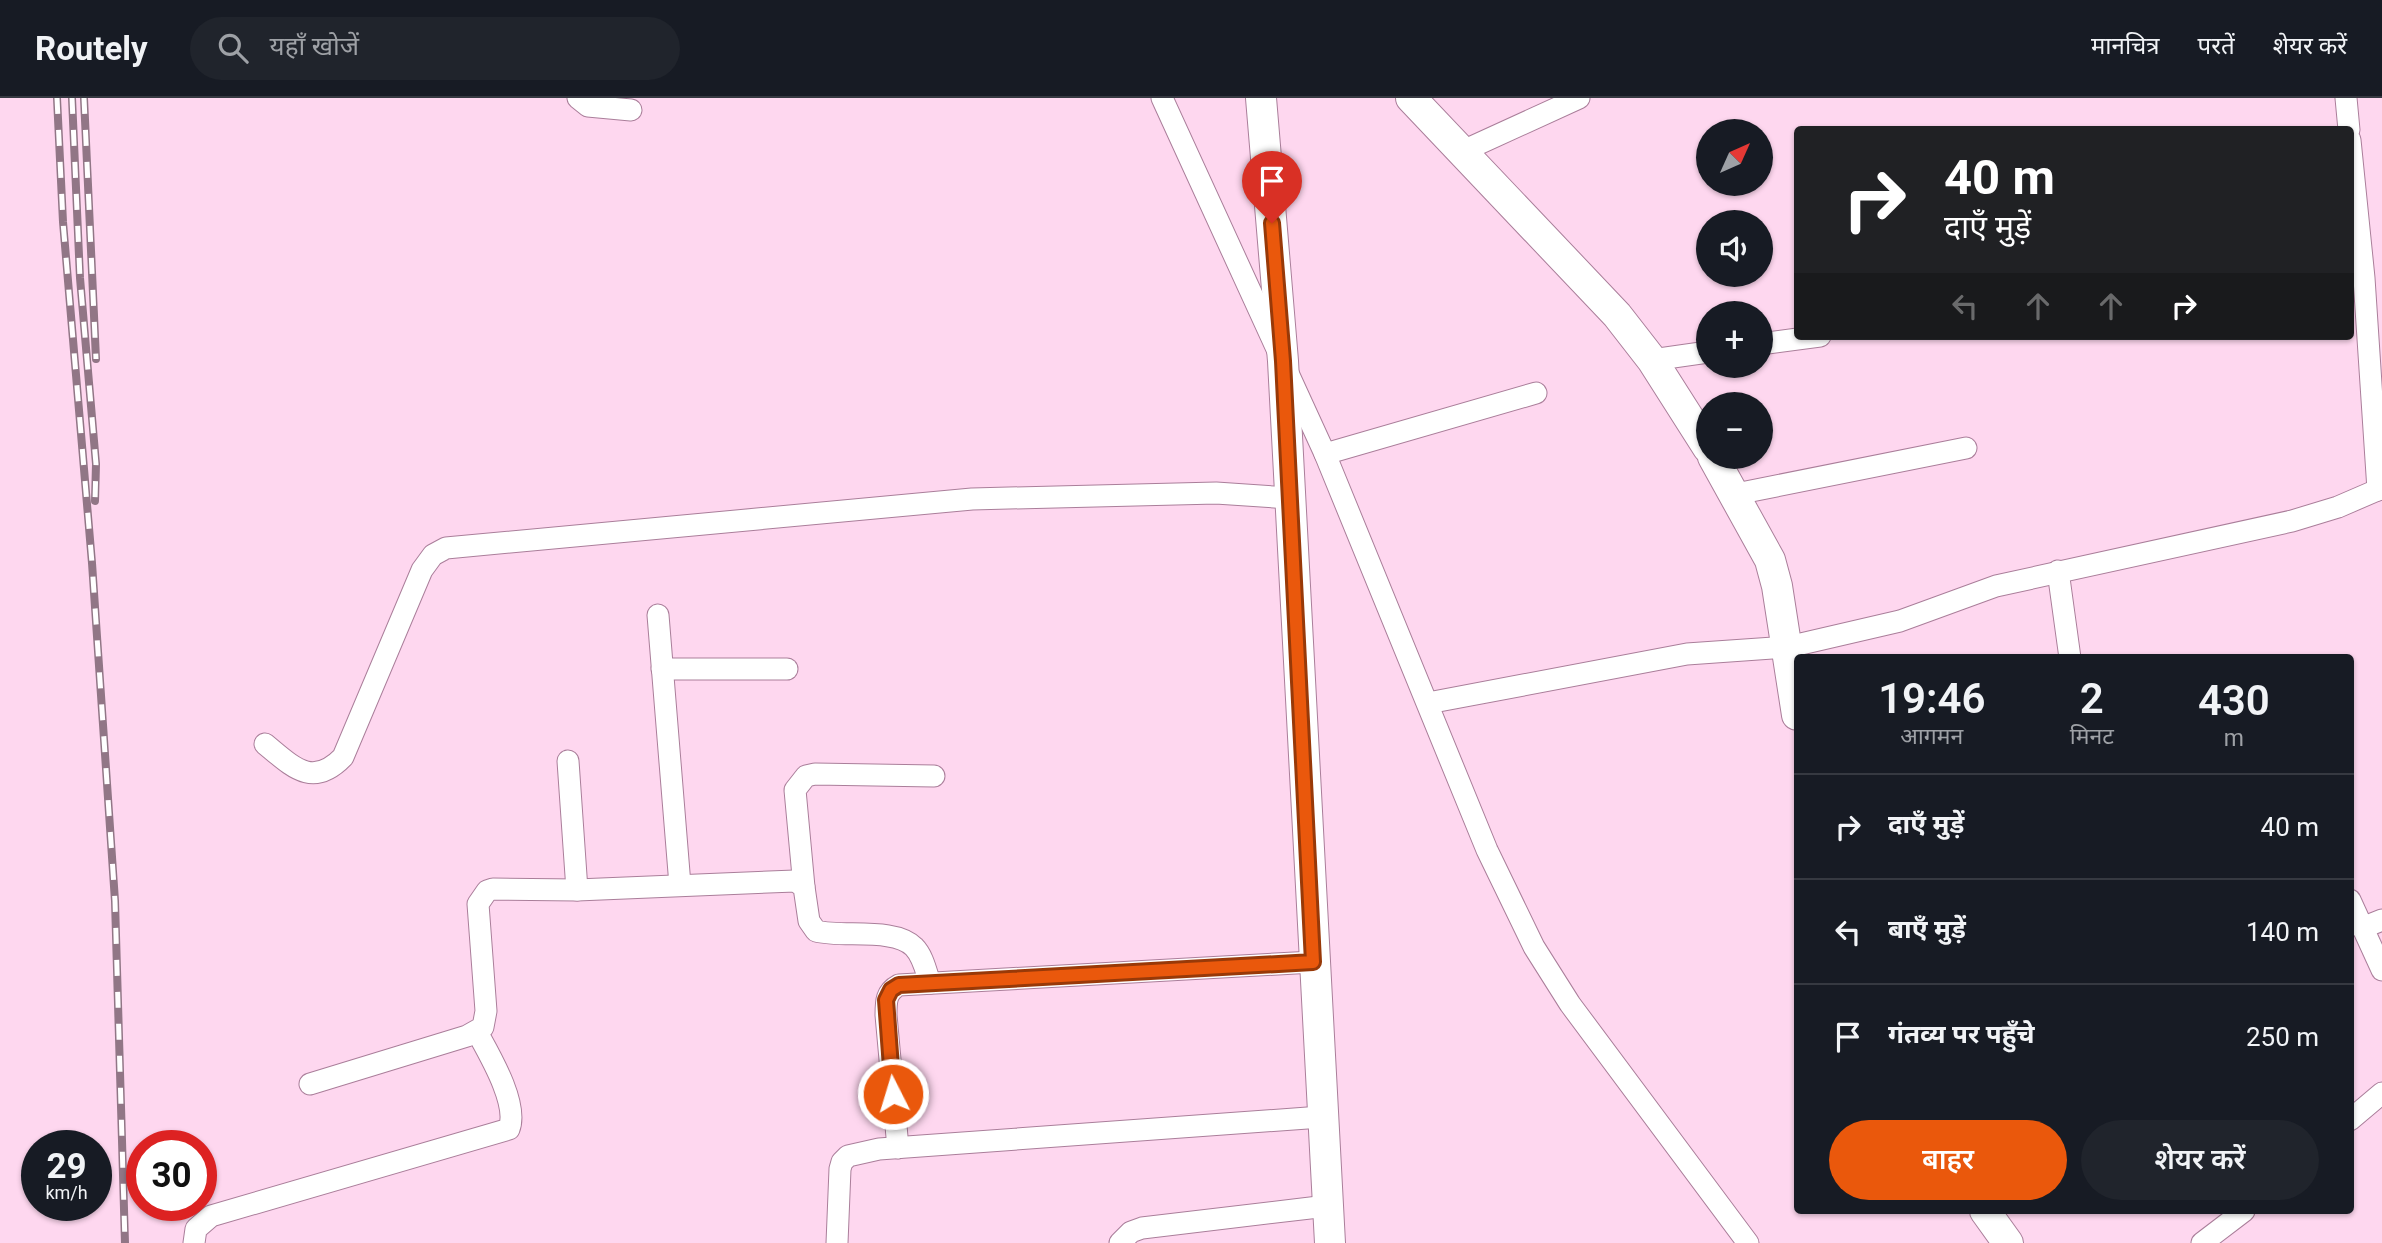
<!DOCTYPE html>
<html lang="hi">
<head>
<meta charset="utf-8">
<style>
	:root { --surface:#171b24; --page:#20242c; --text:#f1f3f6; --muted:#9ea1a6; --line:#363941; --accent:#ea580c }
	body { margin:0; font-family:Roboto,"Noto Sans Devanagari",sans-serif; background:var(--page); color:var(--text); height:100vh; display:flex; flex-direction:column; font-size:26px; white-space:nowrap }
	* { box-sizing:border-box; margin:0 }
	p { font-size:23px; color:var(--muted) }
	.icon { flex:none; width:38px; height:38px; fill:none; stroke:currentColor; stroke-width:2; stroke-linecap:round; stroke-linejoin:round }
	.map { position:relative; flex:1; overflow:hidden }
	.side { position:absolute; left:1794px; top:556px; width:560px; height:560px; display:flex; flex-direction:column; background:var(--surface); border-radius:7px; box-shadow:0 2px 5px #0004 }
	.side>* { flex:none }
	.guide { position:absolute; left:1794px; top:28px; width:560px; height:214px; border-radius:7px; box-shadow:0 2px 5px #0004; background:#202124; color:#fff; overflow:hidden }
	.needle { width:46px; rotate:45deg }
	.buttons { position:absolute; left:1696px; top:21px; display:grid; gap:14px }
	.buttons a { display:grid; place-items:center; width:77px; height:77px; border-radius:50%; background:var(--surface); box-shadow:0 2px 5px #0004; font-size:35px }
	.speed { position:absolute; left:21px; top:1032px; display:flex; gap:14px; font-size:35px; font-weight:700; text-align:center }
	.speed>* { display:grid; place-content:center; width:91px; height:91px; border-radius:50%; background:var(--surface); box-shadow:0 2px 5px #0004; line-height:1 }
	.speed small { font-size:18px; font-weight:400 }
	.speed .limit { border:10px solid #d22; background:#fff; color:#111 }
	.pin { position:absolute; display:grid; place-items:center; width:60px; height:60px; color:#fff; margin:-72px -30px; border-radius:50% 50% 50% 0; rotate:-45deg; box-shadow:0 0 7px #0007 }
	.pin .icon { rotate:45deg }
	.me { position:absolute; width:77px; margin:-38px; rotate:355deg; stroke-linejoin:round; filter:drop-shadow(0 0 5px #0008) }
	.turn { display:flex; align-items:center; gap:24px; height:147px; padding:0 35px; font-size:32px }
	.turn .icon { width:91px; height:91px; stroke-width:2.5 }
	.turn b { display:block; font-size:49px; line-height:60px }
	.lanes { display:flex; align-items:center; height:66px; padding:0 35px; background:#0003; justify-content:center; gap:35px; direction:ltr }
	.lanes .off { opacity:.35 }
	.eta { display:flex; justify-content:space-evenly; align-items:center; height:119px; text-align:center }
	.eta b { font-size:42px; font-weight:600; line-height:49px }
	.cta { display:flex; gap:14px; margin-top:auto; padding:14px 35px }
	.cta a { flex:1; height:80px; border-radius:42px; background:var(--accent); color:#fff; font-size:28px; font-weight:600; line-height:80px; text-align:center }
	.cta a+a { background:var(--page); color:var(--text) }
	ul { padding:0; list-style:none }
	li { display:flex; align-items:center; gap:21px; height:105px; padding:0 35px; border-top:2px solid var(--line) }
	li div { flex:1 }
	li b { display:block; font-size:26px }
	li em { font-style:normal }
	header { display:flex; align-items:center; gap:42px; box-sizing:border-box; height:98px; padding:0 35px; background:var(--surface); border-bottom:2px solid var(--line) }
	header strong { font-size:33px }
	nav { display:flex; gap:38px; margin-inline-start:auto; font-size:24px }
	.search { width:490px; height:63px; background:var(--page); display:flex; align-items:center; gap:18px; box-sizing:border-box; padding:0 24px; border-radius:38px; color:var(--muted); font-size:26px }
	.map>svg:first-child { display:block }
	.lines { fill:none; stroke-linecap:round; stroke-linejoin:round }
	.street-casing { stroke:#aa7e9a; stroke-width:23 }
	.secondary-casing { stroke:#aa7e9a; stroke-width:32 }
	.street { stroke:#fff; stroke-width:21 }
	.secondary { stroke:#fff; stroke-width:30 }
	.rail-casing { stroke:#917686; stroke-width:8 }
	.rail { stroke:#fff; stroke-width:5; stroke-dasharray:16; stroke-linecap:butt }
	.route-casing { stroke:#983908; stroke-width:18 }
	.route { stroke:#ea580c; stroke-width:12 }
</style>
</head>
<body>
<header>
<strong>Routely</strong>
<div class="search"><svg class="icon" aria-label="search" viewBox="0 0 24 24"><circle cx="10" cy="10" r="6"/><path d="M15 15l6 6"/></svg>यहाँ खोजें</div>
<nav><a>मानचित्र</a><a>परतें</a><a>शेयर करें</a></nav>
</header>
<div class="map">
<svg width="2382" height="1145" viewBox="0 0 2382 1145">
	<rect width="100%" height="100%" fill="#fed7ef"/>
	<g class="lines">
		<defs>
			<g id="street">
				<path d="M578,0L588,8L631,12"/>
				<path d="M1162,0L1325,356L1487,752L1534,849L1570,906L1748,1145"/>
				<path d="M2346,0L2349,32"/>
				<path d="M2350,42L2364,180L2378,392"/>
				<path d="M1463,53L1579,0"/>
				<path d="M1760,246L1820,238"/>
				<path d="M1652,262L1708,254"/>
				<path d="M1325,356L1536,295"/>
				<path d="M1736,396L1966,350"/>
				<path d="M2058,473L2070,560"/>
				<path d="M658,517L680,787"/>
				<path d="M662,571H787"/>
				<path d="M1428,605L1687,556L1788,549L1900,523L1996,488L2292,423L2338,409L2382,390"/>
				<path d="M265,646C292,668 312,691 343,659L422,472L433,457L446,450L972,401L1216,395L1289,400"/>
				<path d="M568,663L577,792"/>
				<path d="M804,789L795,692L806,678L815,676L934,678"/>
				<path d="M2350,802L2382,872"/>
				<path d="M2362,830L2382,822"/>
				<path d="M310,986L467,938L483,929L486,913L478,806L487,793L493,791L577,792L795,783L804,789L809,823L816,833C842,840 895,829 914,849C923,858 926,873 930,885"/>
				<path d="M2350,1022L2382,995"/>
				<path d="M898,1050L886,917C886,903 886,894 899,887L1313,864"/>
				<path d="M194,1145L196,1131L211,1118L509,1031C519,1006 489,956 477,934"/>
				<path d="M837,1145L840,1071L842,1064L848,1058L879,1051L1321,1019"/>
				<path d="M1120,1145L1131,1134L1142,1130L1327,1108"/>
				<path d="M2202,1145L2244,1113"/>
			</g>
			<g id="secondary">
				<path d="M1261,0L1283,263L1330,1145"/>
				<path d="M1411,0L1617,217L1652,262L1708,350"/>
				<path d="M1713,359L1770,462L1777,488L1797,617"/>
				<path d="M1985,1113L2008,1145"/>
			</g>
		</defs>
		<!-- street casing -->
		<use href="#street" class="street-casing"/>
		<!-- secondary casing -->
		<use href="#secondary" class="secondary-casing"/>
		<!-- street -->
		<use href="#street" class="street"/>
		<!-- secondary -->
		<use href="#secondary" class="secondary"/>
		<defs>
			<g id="rail">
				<path d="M57,0L63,124L92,465L115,803L125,1145"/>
				<path d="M72,0L80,180L96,366L95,403"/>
				<path d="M84,0L96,261"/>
			</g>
		</defs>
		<!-- rail casing -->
		<use href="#rail" class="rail-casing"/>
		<!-- rail -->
		<use href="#rail" class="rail"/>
	</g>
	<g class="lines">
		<defs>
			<path id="route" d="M893,996L886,902L891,892L899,887L1313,864L1283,263L1272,125"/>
		</defs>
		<!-- route casing -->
		<use href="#route" class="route-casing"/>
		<!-- route -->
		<use href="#route" class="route"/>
	</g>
</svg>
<div class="buttons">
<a><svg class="needle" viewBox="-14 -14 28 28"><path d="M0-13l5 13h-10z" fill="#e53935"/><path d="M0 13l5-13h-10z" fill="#9ea1a6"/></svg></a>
<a><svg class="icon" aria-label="sound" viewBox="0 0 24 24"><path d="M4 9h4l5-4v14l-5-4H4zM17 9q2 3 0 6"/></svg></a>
<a>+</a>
<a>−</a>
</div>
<div class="speed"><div>29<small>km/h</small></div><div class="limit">30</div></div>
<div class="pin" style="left:1272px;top:125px;background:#d93025"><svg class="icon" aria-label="arrive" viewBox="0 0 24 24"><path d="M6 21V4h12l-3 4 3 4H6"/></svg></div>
<svg class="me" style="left:893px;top:996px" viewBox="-20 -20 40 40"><circle r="17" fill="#ea580c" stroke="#fff" stroke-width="3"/><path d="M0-11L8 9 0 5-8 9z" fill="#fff"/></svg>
<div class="guide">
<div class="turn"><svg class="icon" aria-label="right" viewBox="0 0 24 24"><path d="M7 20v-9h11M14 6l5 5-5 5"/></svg><div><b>40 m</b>दाएँ मुड़ें</div></div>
<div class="lanes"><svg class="icon off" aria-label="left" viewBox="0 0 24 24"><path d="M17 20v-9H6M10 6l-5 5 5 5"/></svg><svg class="icon off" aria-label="ahead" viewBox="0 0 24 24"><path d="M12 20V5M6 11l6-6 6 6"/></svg><svg class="icon off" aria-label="ahead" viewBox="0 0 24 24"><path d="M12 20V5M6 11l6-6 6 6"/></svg><svg class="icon" aria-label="right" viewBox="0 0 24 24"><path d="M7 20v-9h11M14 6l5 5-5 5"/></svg></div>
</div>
<section class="side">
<div class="eta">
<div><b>19:46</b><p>आगमन</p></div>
<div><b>2</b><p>मिनट</p></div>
<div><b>430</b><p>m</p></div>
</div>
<ul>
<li><svg class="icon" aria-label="right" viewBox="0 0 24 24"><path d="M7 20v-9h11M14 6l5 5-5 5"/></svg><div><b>दाएँ मुड़ें</b></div><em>40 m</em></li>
<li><svg class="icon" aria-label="left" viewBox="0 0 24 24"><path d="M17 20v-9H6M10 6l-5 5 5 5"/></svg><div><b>बाएँ मुड़ें</b></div><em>140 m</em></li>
<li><svg class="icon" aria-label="arrive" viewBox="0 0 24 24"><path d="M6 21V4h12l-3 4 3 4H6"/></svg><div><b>गंतव्य पर पहुँचे</b></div><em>250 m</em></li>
</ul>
<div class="cta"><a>बाहर</a><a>शेयर करें</a></div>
</section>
</div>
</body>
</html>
